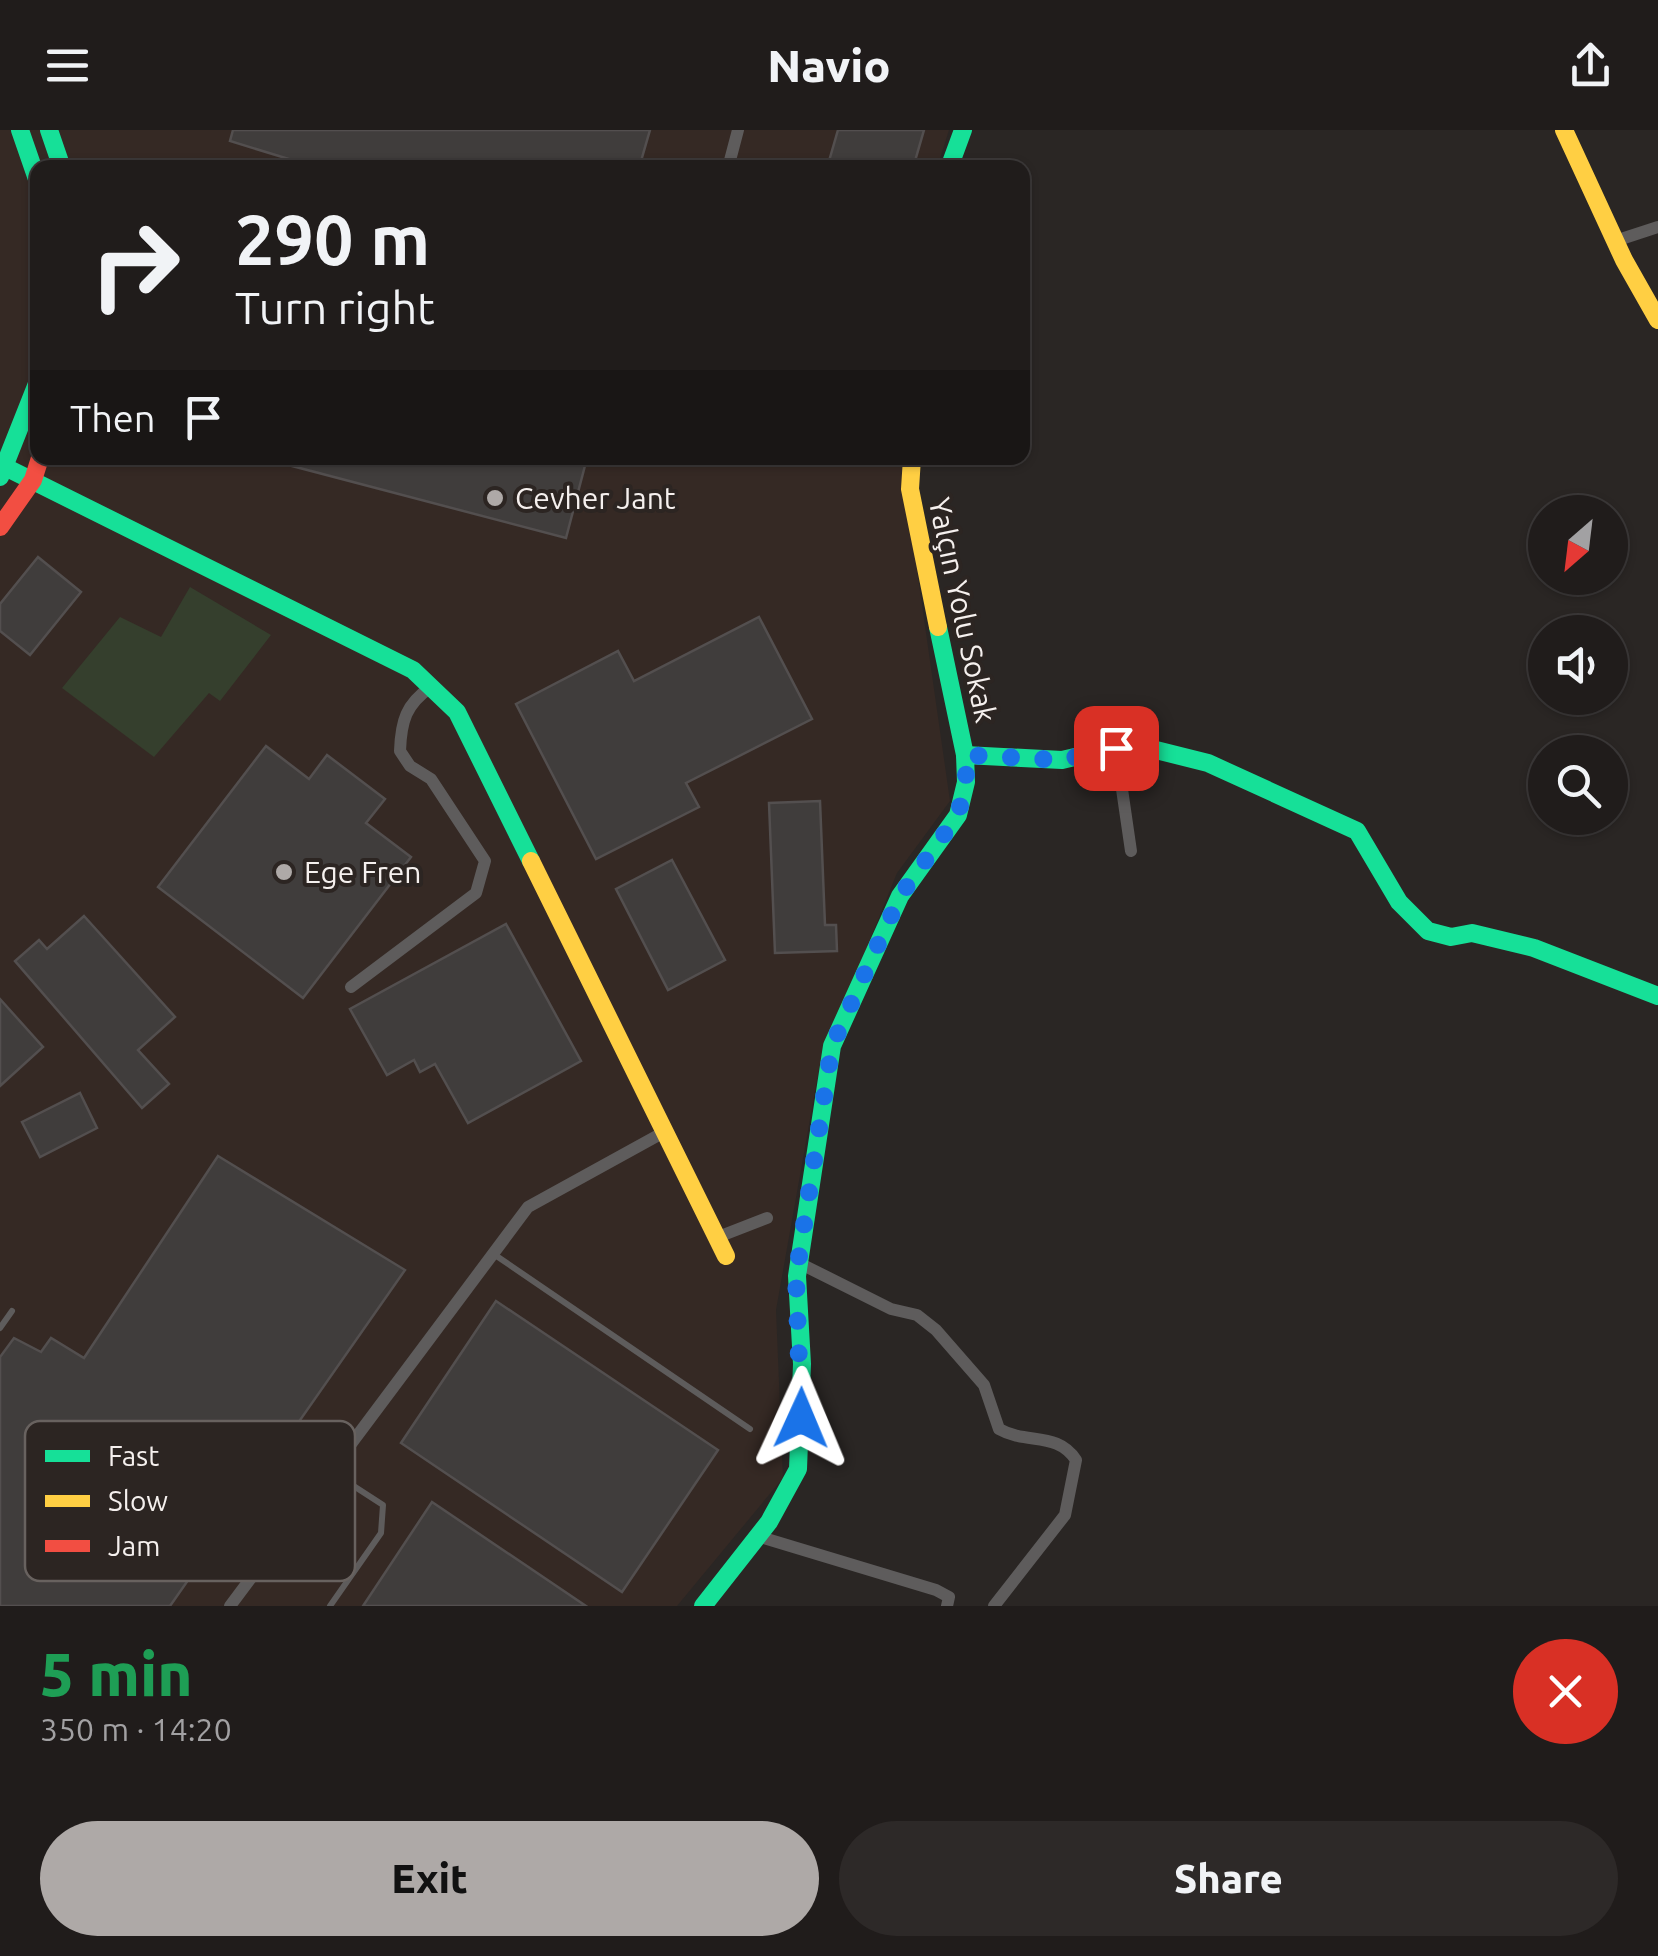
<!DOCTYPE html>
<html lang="en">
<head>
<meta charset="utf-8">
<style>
	:root { --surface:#201c1b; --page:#2d2928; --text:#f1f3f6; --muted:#a2a1a3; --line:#3d3a3a; --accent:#aea9a7 }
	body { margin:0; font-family:Ubuntu,sans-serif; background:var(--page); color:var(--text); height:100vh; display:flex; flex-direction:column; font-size:38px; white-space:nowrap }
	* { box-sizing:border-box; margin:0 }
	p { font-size:32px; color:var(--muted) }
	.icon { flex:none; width:55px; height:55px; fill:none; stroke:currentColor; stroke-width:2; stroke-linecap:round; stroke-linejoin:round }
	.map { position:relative; height:1476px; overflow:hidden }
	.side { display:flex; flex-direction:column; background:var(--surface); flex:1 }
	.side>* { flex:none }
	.guide { position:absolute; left:30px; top:30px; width:1000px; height:305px; border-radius:20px; box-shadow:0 2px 8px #0004,0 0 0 2px var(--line); background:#201c1b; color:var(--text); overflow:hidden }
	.needle { width:65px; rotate:208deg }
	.tools { position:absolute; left:1528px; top:365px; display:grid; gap:20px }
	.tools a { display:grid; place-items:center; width:100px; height:100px; border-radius:50%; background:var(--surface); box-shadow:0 2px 8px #0004,0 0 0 2px var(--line); font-size:50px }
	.pin { position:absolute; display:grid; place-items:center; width:85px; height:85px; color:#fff; margin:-42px; border-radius:20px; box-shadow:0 5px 15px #0006 }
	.me { position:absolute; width:110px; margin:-55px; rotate:1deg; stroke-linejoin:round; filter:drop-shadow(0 0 8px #0008) }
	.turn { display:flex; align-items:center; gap:35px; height:210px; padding:0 40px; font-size:45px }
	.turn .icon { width:130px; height:130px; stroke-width:2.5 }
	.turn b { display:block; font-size:70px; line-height:85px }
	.then { display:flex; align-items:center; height:95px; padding:0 40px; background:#0003; gap:20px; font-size:38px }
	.round { display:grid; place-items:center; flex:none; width:105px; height:105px; border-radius:52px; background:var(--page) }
	.summary { display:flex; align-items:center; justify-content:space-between; height:170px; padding:0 40px }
	h1 { font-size:60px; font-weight:800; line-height:75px; color:#1e9e55 }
	.button { display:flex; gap:20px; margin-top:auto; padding:20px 40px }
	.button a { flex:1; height:115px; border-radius:60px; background:var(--accent); color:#111; font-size:40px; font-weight:800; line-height:115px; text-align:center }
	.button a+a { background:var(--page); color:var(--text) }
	header { display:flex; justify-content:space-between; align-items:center; height:130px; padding:0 40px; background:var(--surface); font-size:45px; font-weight:800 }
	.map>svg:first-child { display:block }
	.built { fill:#352924 }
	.green { fill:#353f2d }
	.building { fill:#403d3c; stroke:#534f4f; stroke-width:2.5 }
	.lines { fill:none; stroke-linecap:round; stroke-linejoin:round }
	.lane { stroke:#5e5c5c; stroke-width:6 }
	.street { stroke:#5e5c5c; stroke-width:12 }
	.fast { stroke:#16e098; stroke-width:18 }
	.slow { stroke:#ffcf43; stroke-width:18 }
	.jam { stroke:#f24e42; stroke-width:18 }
	.route { stroke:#1a73e8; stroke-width:18; stroke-dasharray:0 32.4 }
	.poi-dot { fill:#aea9a7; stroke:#2c2522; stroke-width:4 }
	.labels { text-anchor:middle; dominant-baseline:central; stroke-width:8; stroke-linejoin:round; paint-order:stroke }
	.poi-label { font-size:30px; fill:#f5f0ee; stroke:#2c2522; text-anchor:start }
	.street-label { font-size:30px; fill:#f5f0ee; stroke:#2c2522 }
	.key { fill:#2c2522; stroke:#68625f; stroke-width:2.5 }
	.key-label { font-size:28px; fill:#f5f0ee }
</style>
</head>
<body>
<header><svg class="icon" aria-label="menu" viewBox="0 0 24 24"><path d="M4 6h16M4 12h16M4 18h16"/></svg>Navio<svg class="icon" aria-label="share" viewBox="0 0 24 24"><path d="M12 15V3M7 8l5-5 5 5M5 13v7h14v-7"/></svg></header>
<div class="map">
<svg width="1658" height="1476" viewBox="0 0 1658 1476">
	<rect width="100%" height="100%" fill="#2a2624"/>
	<!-- built -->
	<path class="built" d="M0,0H949L937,38H38V328H901L950,671L897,743L820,933L776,1180L783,1348L677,1476H0Z"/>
	<!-- green -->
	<path class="green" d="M190,457L271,505L220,571L209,563L154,627L62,558L120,487L161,507Z"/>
	<!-- building -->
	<g class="building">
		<path d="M233,0H650L639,38H318L230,11Z"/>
		<path d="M838,0H924L913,38H827Z"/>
		<path d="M278,328H587L566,408L277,332Z"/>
		<path d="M38,427L81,462L30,525L0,501V474Z"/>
		<path d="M759,487L812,589L686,653L699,677L596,729L516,574L618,521L634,551Z"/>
		<path d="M266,616L309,649L327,625L385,669L366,693L411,727L303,868L158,757Z"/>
		<path d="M820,671L825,795H836L837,821L775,823L769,673Z"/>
		<path d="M672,730L725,830L668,860L616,759Z"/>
		<path d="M84,786L175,887L138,920L169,954L142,978L15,831L39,810L47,819Z"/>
		<path d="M506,794L581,931L468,993L435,934L420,942L414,930L387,945L350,879Z"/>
		<path d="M0,869L43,917L0,956Z"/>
		<path d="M80,963L97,998L40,1027L22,992Z"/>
		<path d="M218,1026L405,1140L170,1476H0V1227L14,1208L41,1222L51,1208L84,1228Z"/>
		<path d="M496,1171L718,1320L622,1462L401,1313Z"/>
		<path d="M432,1372L586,1476H363Z"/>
	</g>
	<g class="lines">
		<!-- lane -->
		<g class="lane">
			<path d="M495,1125L750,1299"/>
			<path d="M0,1198L12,1181"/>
			<path d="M330,1476L381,1403L383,1375L332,1342"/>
		</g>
		<!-- street -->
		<g class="street">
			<path d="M728,38L738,0"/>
			<path d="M1615,111L1658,97"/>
			<path d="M1116,618L1131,721"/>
			<path d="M351,857L476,763L485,731L431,649L410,636L400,621C401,591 406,574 431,557"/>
			<path d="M718,1107L767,1088"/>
			<path d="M799,1133L891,1179L917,1185L936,1200L984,1255L999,1299C1027,1315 1057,1301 1076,1330L1065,1385L994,1476"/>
			<path d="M757,1406L936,1460L949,1467L947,1476"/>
			<path d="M230,1476L528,1077L666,1001"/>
		</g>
		<!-- fast -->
		<g class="fast">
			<path d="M20,0L38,52"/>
			<path d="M49,0L62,38"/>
			<path d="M949,38L963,0"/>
			<path d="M5,337L413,540L457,582L531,731"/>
			<path d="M0,347L38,251"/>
			<path d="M965,625L1062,630L1113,618L1156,620L1208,633L1357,701L1399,772L1428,801L1451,807L1472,803L1534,818L1658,866"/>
			<path d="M703,1476L769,1392L798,1339L802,1234L797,1146L832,916L900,766L958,685L966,652L965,625L938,497"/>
		</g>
		<!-- slow -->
		<g class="slow">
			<path d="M1564,0L1624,130L1658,190"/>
			<path d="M912,328L910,359L938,497"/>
			<path d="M531,731L726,1126"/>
		</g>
		<!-- jam -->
		<path class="jam" d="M0,397L33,350L40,328"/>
	</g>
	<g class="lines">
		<!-- route -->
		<path class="route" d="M801,1288L796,1146L832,916L900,766L958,685L966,652V625L1062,630L1116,618"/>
	</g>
	<!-- markers -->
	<g class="poi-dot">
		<circle cx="495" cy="368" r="10"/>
		<circle cx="284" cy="742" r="10"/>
	</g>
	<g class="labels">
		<!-- poi labels -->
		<g class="poi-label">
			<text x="515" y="368">Cevher Jant</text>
			<text x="304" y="742">Ege Fren</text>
		</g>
		<!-- street labels -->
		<g class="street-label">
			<text transform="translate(963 480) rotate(78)">Yalçın Yolu Sokak</text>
		</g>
	</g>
	<!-- legend -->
	<rect x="25" y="1291" width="330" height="160" rx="15" class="key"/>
	<rect x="45" y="1320" width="45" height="12" fill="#16e098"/>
	<rect x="45" y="1365" width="45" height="12" fill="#ffcf43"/>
	<rect x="45" y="1410" width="45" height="12" fill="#f24e42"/>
	<g class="key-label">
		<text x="108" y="1336">Fast</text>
		<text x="108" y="1381">Slow</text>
		<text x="108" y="1426">Jam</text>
	</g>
</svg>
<div class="tools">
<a><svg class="needle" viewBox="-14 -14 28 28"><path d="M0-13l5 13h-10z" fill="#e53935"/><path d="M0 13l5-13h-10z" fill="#a2a1a3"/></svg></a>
<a><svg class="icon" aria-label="sound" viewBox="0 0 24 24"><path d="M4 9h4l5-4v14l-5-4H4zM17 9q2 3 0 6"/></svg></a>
<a><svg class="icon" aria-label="search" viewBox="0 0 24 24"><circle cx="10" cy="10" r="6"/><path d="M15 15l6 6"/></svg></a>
</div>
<div class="pin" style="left:1116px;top:618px;background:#d93025"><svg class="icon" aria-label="arrive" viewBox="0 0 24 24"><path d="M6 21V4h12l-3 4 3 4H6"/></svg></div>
<svg class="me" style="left:801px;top:1288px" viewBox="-20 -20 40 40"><path d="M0-17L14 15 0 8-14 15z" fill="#1a73e8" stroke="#fff" stroke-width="4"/></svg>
<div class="guide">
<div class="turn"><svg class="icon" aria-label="right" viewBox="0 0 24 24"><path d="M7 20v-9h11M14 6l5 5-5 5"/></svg><div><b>290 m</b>Turn right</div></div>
<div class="then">Then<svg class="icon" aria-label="arrive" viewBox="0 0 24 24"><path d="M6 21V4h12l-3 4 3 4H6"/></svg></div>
</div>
</div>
<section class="side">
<div class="summary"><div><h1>5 min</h1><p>350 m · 14:20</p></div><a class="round" style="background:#d93025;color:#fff"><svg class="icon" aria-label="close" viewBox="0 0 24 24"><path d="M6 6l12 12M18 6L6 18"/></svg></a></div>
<div class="button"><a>Exit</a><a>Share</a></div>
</section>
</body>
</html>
